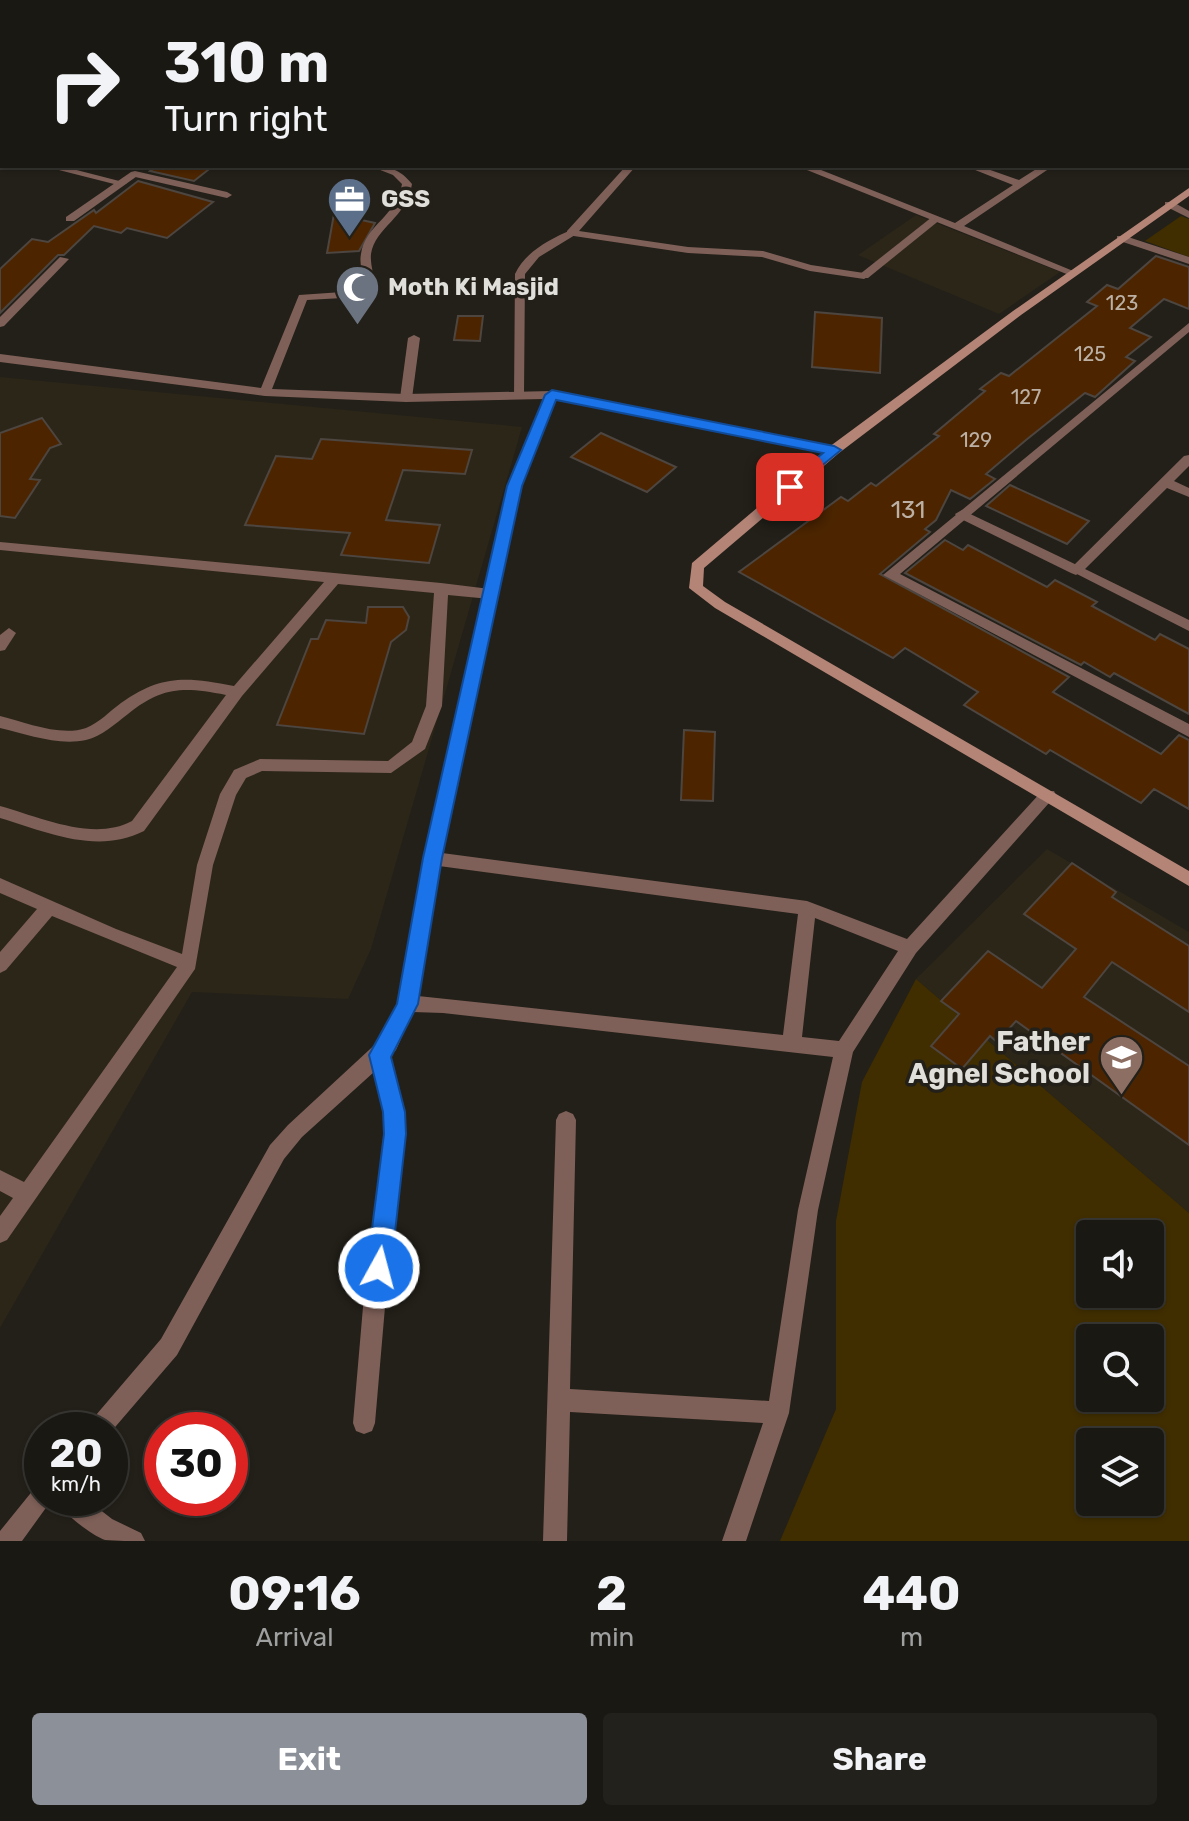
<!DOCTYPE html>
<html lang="en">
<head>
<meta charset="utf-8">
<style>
	:root { --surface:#1a1813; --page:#23211c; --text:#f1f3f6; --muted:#9fa0a0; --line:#383733; --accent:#8c9099 }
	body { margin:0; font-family:Rubik,sans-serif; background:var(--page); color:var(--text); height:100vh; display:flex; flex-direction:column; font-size:30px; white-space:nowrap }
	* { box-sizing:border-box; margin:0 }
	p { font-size:26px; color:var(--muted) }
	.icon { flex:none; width:44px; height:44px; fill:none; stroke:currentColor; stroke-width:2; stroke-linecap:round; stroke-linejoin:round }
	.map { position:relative; height:1541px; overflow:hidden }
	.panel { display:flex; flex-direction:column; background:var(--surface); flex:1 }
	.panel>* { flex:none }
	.top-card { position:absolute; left:0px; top:0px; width:1190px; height:168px; box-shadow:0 2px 6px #0004,0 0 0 2px var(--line); background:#1a1813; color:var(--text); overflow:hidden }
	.controls { position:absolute; left:1076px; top:1220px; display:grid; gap:16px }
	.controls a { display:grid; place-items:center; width:88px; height:88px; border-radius:8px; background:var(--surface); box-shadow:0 2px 6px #0004,0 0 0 2px var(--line); font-size:40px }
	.speed { position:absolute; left:24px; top:1412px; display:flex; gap:16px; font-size:40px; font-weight:700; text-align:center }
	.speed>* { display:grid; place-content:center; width:104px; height:104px; border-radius:50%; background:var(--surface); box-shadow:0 2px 6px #0004,0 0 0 2px var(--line); line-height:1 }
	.speed small { font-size:20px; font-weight:400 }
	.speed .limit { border:12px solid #d22; background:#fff; color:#111 }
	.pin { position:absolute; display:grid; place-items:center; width:68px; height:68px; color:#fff; margin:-34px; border-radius:16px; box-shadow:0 4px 12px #0006 }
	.me { position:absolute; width:88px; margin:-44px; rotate:7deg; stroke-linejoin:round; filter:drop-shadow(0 0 6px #0008) }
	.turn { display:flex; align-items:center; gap:28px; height:168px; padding:0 32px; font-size:36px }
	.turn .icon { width:104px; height:104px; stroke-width:2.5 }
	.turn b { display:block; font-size:56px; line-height:68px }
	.eta { display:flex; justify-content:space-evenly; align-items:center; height:136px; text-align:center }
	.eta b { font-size:48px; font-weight:700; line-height:56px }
	.cta { display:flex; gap:16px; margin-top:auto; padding:16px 32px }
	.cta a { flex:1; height:92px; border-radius:8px; background:var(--accent); color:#fff; font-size:32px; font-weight:700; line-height:92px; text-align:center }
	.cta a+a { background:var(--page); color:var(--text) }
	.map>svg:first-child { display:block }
	.built { fill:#2c2619 }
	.green { fill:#402e00; fill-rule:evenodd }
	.building { fill:#4c2500; stroke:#4d453f; stroke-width:2 }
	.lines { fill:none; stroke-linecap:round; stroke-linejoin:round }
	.lane { fill:#7e6058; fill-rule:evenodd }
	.street { fill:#7e6058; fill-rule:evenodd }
	.secondary { fill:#b48477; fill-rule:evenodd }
	.route { fill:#1a73e8; stroke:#114b97; stroke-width:2 }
	.labels { text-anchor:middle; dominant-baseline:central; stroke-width:7; stroke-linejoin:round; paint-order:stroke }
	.far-number-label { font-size:20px; fill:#bcb0a4 }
	.far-poi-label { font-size:24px; font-weight:bold; fill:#e1dfda; stroke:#232019; text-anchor:start }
	.number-label { font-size:24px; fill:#bcb0a4 }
	.poi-label { font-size:28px; font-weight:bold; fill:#e1dfda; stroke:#232019; text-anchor:end }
</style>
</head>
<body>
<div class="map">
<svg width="1189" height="1541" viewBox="0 0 1189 1541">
	<rect width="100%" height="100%" fill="#232019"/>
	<!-- built -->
	<g class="built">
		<path d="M916,215L1060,272L999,314L858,255Z"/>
		<path d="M0,377L522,427L371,949L348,999L192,992L0,1328Z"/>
		<path d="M1047,849L1189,932V1213L916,979Z"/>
	</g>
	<!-- green -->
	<g class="green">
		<path d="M1181,216L1189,219V257L1145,241Z"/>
		<path d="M916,979L1189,1213V1541H780L836,1409V1221L862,1082ZM1090,1234H1150V1294H1090ZM1090,1338H1150V1398H1090ZM1090,1442H1150V1502H1090Z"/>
	</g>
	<!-- building -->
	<g class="building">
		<path d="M157,166H213L194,181L150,171Z"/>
		<path d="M138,181L213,202L167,238L127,228L121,233L94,226L64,255H58L0,313V269L32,239L48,242L94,210L96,213Z"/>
		<path d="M334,214L375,223L359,251L327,253Z"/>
		<path d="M1156,256L1189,267V309L1164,299L1130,328L1151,337L1126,357L1135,361L1095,397L1085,393L1026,440L986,474L995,479L970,499L951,490L936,520L925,529L930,532L880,574L1069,677L1053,692L1161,754L1179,735L1189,740V809L1154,789L1141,803L1050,750L1046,754L964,705L978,692L905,648L893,658L739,572L841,497L848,501L871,483L876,486L939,436L934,434L985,391L980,389L1001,373L1009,376L1097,306L1087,302L1107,285L1118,289Z"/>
		<path d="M815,312L882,318L880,373L812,367Z"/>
		<path d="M458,316H483L480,341L454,340Z"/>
		<path d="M42,418L61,444L50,448L30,479L40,480L15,518L0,516V433Z"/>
		<path d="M601,433L676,467L647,492L571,457Z"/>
		<path d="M321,439L472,450L465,474L403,470L386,520L440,525L429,563L341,555L350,533L245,525L276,456L312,459Z"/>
		<path d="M1010,485L1089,521L1067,544L986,506Z"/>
		<path d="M945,540L963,550L968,545L1047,587L1055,580L1097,602L1092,606L1155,640L1160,634L1189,649V714L1114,673L1110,677L1084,662L1081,665L905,573Z"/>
		<path d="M368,607H403L409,617L406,630L391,642L364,734L277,725L311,639H318L326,620L366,623Z"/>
		<path d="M684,730L715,732L713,801L681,800Z"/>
		<path d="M1072,863L1116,892L1112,897L1189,946V1012L1112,962L1084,997L1189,1066V1145L1016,1021L997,1042L990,1036L962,1069L931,1046L959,1014L941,1001L988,951L1042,988L1076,949L1024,914Z"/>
	</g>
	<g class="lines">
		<!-- lane -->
		<g class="lane">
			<path d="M131,172L140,174L74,221H66V217Z"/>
			<path d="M932,217L941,219L868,278H860V274Z"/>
			<path d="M571,230L576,233L575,235L539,257L525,274L524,394L522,397H514L515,274C525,252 550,239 571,230Z"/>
			<path d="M60,257L69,259L4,326L0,327V317Z"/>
			<path d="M414,335L420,338L412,398L406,402L400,398L408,338Z"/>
			<path d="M962,510L1081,567L1083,570L1076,575L1071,573L957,517L955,514Z"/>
			<path d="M0,542L441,583L490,589L497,594L490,599L448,595L442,706L425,749L391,773L262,771L246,778L236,795L213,865L195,969L7,1240L0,1243V1216L13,1198L0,1191V1170L24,1182L177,967L52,916L6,970L0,973V952L37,909L0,893V878L116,929L182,954L197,865L220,794L234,770L260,759L388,761L412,742L426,706L434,593L338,584L242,696L144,831C97,855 47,832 0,818V806C40,817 93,842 132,821L226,695C184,687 163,686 128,714C115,724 102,736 86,740C57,746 27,734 0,728V716C25,722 60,737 86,728C99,723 110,711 121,703C162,674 187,677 234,686L324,582L0,550Z"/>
			<path d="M9,628L16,633L5,650L0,651V635Z"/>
		</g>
		<!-- street -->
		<g class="street">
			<path d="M129,0H139L128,2Z"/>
			<path d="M197,0H207L196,2Z"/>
			<path d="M326,0H339L341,2H328Z"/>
			<path d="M0,79L2,80V86L0,85Z"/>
			<path d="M1189,83V89L1188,90V84Z"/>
			<path d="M2,150V156L0,157V151Z"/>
			<path d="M43,166H61L127,183L122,186Z"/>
			<path d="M370,166C389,166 400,169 412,184C407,218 375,227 371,254C370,264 374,276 376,286L360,297L307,300L272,389L406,394L552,391L834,446L840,450L834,454L556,399L521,486L442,853L807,901L907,939L1042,791H1054L1056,795L916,953L853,1052L818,1210L789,1413L746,1541H722L763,1423L570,1412L567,1541H543L556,1120L559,1114L566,1111L573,1114L576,1120L570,1389L769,1401L798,1210L833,1057L443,1013L413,1012L396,1050L389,1057L404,1112L405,1134L385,1307L375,1423L372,1431L364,1434L356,1431L353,1423L363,1307L385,1134L384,1112L374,1072L302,1137L284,1159L177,1355L110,1433V1430H87L90,1422L161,1339L270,1145L288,1125L382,1038L399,1004L424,858L507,486L544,399L406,402L265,396L0,362V354L261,388L299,295L357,291L364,285C363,275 359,264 361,254C365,225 397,216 402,184L393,175ZM439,866L798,914L783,1035L418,996ZM815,918L898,951L839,1041L802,1037Z"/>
			<path d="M626,166H636L579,231L688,247L763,251L811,265L864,273L869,276L864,279L810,271L762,257L688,253L567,235V231Z"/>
			<path d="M797,166H811L955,223L1013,185L965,166H979L1019,180L1041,166H1053L964,226L1078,273L1069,275Z"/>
			<path d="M135,171L227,192L232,195L227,198L131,176V172Z"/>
			<path d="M1165,202H1173L1189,211V218L1165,206Z"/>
			<path d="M1117,236H1125L1189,257V264L1117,240Z"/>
			<path d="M1189,323V332L900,574L1189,724V737L883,575Z"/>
			<path d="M1189,455V466L1174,481L1189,488V497L1167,488L1085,569L1189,620V631L1069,570L1184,456Z"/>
			<path d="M42,1485V1498H53L22,1541H0V1531L34,1489Z"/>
			<path d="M54,1498H85L112,1519L141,1533L145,1541C133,1541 116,1541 105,1540C91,1535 60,1511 54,1498Z"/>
		</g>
		<!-- secondary -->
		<g class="secondary">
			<path d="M839,0H851L853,2H841Z"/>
			<path d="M866,0H879L881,2H868Z"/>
			<rect x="1188" y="105" width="1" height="7"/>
			<path d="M1189,188V196L1021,315L839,453L704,568L703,586L725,602L1189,871V886L715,608L689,588L692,563L829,447L1013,311Z"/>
		</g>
	</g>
	<!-- route -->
	<path class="route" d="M552,390L834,446L841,450L790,492L784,491V484L823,453L556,400L522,486L442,858L418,1004L391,1057L405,1112L406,1134L391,1268L388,1277L379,1280L371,1277L367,1268L384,1134L383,1112L369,1055L397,1004L423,858L507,486L545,395Z"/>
	<!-- icons -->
	<defs>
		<symbol id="office-pin" viewBox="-11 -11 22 30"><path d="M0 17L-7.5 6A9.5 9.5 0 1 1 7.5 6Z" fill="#5c6f8a" stroke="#232019"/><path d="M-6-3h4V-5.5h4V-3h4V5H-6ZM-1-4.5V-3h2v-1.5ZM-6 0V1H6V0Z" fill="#fff"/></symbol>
		<symbol id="mosque-pin" viewBox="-11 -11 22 30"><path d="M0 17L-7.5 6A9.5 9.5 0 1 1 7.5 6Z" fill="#6b7280" stroke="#232019"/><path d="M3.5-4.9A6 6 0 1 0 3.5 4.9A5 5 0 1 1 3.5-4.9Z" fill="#fff"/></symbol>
		<symbol id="school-pin" viewBox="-11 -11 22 30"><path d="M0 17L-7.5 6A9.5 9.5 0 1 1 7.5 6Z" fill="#8d6e63" stroke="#232019"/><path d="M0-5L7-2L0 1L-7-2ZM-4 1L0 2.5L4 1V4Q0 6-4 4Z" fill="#fff"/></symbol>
	</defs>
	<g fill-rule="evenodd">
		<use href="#office-pin" x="324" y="174" width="51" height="69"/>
		<use href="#mosque-pin" x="332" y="262" width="51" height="69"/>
		<use href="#school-pin" x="1096" y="1032" width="51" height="69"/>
	</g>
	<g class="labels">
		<!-- far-number labels -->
		<g class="far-number-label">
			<text x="1122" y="303">123</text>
			<text x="1090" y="354">125</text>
			<text x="1026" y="397">127</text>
			<text x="976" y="440">129</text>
		</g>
		<!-- far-poi labels -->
		<g class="far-poi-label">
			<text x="381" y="199">GSS</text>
			<text x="388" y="287">Moth Ki Masjid</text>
		</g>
		<!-- number labels -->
		<g class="number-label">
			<text x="908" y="510">131</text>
		</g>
		<!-- poi labels -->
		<g class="poi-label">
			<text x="1090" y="1041">Father<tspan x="1090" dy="32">Agnel School</tspan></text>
		</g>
	</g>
</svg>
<div class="controls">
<a><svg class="icon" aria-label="sound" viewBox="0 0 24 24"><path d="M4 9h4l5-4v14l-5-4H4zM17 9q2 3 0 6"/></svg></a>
<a><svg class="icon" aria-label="search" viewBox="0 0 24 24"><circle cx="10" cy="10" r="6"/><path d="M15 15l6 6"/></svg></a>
<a><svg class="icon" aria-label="layers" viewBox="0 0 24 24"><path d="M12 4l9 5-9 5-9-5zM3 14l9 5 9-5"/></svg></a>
</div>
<div class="speed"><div>20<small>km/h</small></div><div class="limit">30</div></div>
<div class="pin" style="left:790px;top:487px;background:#d93025"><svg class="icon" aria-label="arrive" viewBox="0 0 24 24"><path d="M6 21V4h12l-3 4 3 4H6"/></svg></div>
<svg class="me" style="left:379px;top:1268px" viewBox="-20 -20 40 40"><circle r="17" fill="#1a73e8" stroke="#fff" stroke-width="3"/><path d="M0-11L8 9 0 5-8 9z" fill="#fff"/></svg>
<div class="top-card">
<div class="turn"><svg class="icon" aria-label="right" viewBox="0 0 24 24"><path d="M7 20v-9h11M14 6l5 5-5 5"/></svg><div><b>310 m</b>Turn right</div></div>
</div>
</div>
<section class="panel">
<div class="eta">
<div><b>09:16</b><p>Arrival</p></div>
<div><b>2</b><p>min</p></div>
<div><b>440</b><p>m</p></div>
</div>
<div class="cta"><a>Exit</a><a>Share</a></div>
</section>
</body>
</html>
